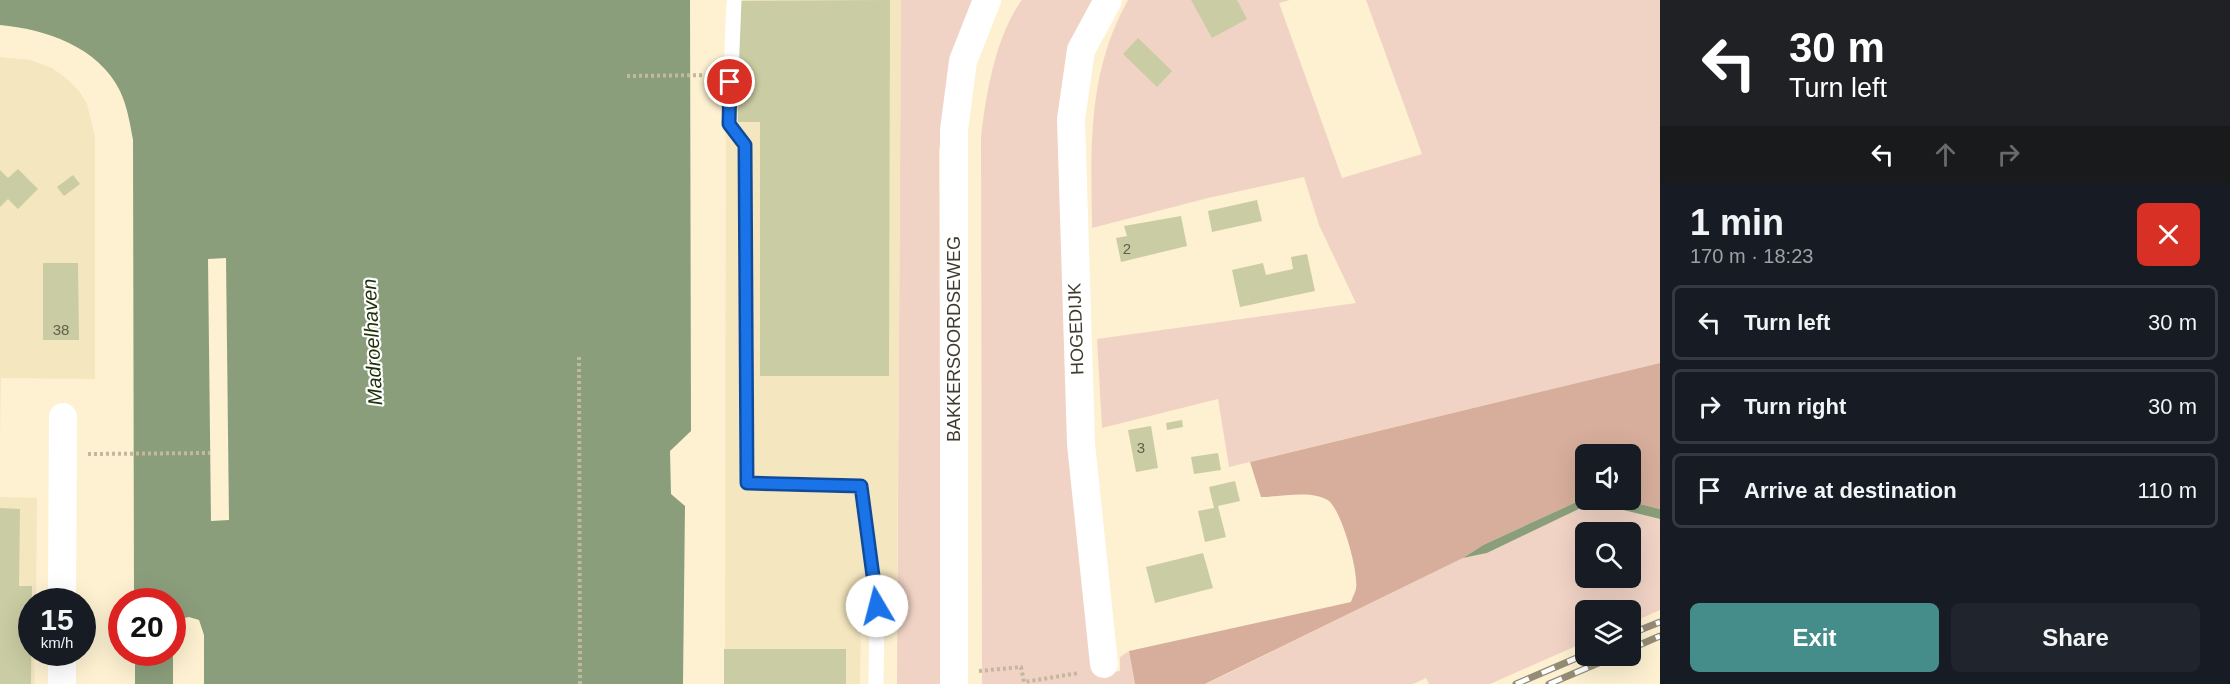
<!DOCTYPE html>
<html lang="en">
<head>
<meta charset="utf-8">
<style>
	:root { --surface:#171b24; --page:#20242c; --text:#f1f3f6; --muted:#9ea1a6; --line:#363941; --accent:#458d8a }
	body { margin:0; font-family:Arial,sans-serif; background:var(--page); color:var(--text); height:100vh; display:flex; flex-direction:column; font-size:22px; white-space:nowrap }
	* { box-sizing:border-box; margin:0 }
	p { font-size:20px; color:var(--muted) }
	.icon { flex:none; width:33px; height:33px; fill:none; stroke:currentColor; stroke-width:2; stroke-linecap:round; stroke-linejoin:round }
	.map { position:relative; flex:1; overflow:hidden }
	.sheet { display:flex; flex-direction:column; background:var(--surface); width:570px }
	.sheet>* { flex:none }
	.top-card { background:#202124; color:#fff; overflow:hidden }
	.fabs { position:absolute; left:1575px; top:444px; display:grid; gap:12px }
	.fabs a { display:grid; place-items:center; width:66px; height:66px; border-radius:9px; background:var(--surface); box-shadow:0 6px 24px #0002; font-size:30px }
	.speed { position:absolute; left:18px; top:588px; display:flex; gap:12px; font-size:30px; font-weight:700; text-align:center }
	.speed>* { display:grid; place-content:center; width:78px; height:78px; border-radius:50%; background:var(--surface); box-shadow:0 6px 24px #0002; line-height:1 }
	.speed small { font-size:15px; font-weight:400 }
	.speed .limit { border:9px solid #d22; background:#fff; color:#111 }
	.pin { position:absolute; display:grid; place-items:center; width:51px; height:51px; color:#fff; margin:-26px; border:3px solid #fff; border-radius:50%; box-shadow:0 2px 6px #0007 }
	.me { position:absolute; width:66px; margin:-33px; rotate:352deg; stroke-linejoin:round; filter:drop-shadow(0 0 4px #0008) }
	.turn { display:flex; align-items:center; gap:21px; height:126px; padding:0 30px; font-size:27px }
	.turn .icon { width:78px; height:78px; stroke-width:2.5 }
	.turn b { display:block; font-size:42px; line-height:51px }
	.lanes { display:flex; align-items:center; height:57px; padding:0 30px; background:#0003; justify-content:center; gap:30px; direction:ltr }
	.lanes .off { opacity:.35 }
	.round { display:grid; place-items:center; flex:none; width:63px; height:63px; border-radius:9px; background:var(--page) }
	.headline { display:flex; align-items:center; justify-content:space-between; height:102px; padding:0 30px }
	h1 { font-size:36px; font-weight:600; line-height:45px }
	.button { display:flex; gap:12px; margin-top:auto; padding:12px 30px }
	.button a { flex:1; height:69px; border-radius:9px; background:var(--accent); color:#fff; font-size:24px; font-weight:600; line-height:69px; text-align:center }
	.button a+a { background:var(--page); color:var(--text) }
	ul { padding:0; list-style:none }
	li { display:flex; align-items:center; gap:18px; height:75px; margin:0 12px 9px; padding:0 18px; border:3px solid var(--line); border-radius:9px }
	li div { flex:1 }
	li b { display:block; font-size:22px }
	li em { font-style:normal }
	main { display:flex; flex:1; min-height:0 }
	.map>svg:first-child { display:block }
	.built { fill:#f4e6bf }
	.green { fill:#f0d3c5; fill-rule:evenodd }
	.forest { fill:#d7ae9b }
	.water { fill:#8b9e7b }
	.pier { fill:#fdf1d1 }
	.building { fill:#cacca3 }
	.lines { fill:none; stroke-linecap:round; stroke-linejoin:round }
	.path { stroke:#c2b89e; stroke-width:4; stroke-dasharray:3 3; stroke-linecap:butt }
	.service { stroke:#fff; stroke-width:15 }
	.minor { stroke:#fff; stroke-width:28 }
	.rail-casing { stroke:#958c77; stroke-width:7 }
	.rail { stroke:#fff; stroke-width:4.5; stroke-dasharray:14; stroke-linecap:butt }
	.route-casing { stroke:#114b97; stroke-width:15 }
	.route { stroke:#1a73e8; stroke-width:10 }
	.labels { text-anchor:middle; dominant-baseline:central; stroke-width:4.5; stroke-linejoin:round; paint-order:stroke }
	.number-label { font-size:15px; fill:#625f4b }
	.street-label { font-size:18px; fill:#403b2e; stroke:#fff }
	.water-label { font-size:20px; font-style:italic; fill:#1e3007; stroke:#fff }
</style>
</head>
<body>
<main>
<div class="map">
<svg width="1660" height="684" viewBox="0 0 1660 684">
	<rect width="100%" height="100%" fill="#fdf1d1"/>
	<!-- built -->
	<g class="built">
		<path d="M726,0H901L897,606H861L860,684H725Z"/>
		<path d="M0,57L31,60L52,68L66,78L79,91L87,104L95,137V379L1,378L0,440Z"/>
		<path d="M0,497L37,498L36,601L32,602L35,684H0Z"/>
	</g>
	<!-- green -->
	<g class="green">
		<path d="M901,0H975L949,80L939,151L941,684H897Z"/>
		<path d="M1022,0H1094L1072,58L1096,674L1120,671V657L1129,651L1135,684H982L981,139C985,97 996,34 1022,0Z"/>
		<path d="M1128,0H1290L1279,3L1342,178L1422,154L1366,0H1660V363L1229,467L1218,399L1102,428L1097,339L1356,303L1319,225L1304,177L1208,198L1092,228C1091,147 1087,73 1128,0Z"/>
		<path d="M1583,507H1611L1660,519V610L1631,623L1630,610H1586L1585,642L1490,684H1429L1426,678L1413,684H1206L1463,558L1487,553ZM1586,532H1630V578H1586Z"/>
	</g>
	<!-- forest -->
	<path class="forest" d="M1660,363V509L1624,500H1630V454H1586L1585,498L1483,545L1463,558L1205,684H1135L1129,651L1351,602C1352,598 1355,593 1356,589C1359,572 1342,512 1329,501C1313,489 1280,497 1261,497L1250,462Z"/>
	<!-- water -->
	<g class="water">
		<path d="M0,0H690L691,431L670,451L671,494L685,506L683,684H135V653L172,652V602L134,601L133,140C130,123 127,106 120,91C99,47 45,29 0,25Z"/>
		<path d="M1585,498L1624,500L1660,509V519L1611,507H1583L1487,553L1463,558L1483,545Z"/>
	</g>
	<!-- pier -->
	<g class="pier">
		<path d="M226,258L229,520L211,521L208,259Z"/>
		<path d="M189,617L199,620L204,635V684H173V632L179,619Z"/>
	</g>
	<!-- building -->
	<g class="building">
		<path d="M890,0L889,376H760V122H738V1Z"/>
		<path d="M1191,0H1237L1247,19L1212,38Z"/>
		<path d="M1138,38L1172,71L1157,87L1123,54Z"/>
		<path d="M18,169L38,189L18,209L8,199L0,207V170L8,178Z"/>
		<path d="M73,175L80,184L64,196L57,187Z"/>
		<path d="M1257,200L1262,221L1212,232L1208,211Z"/>
		<path d="M1181,216L1187,246L1121,262L1116,238L1127,236L1124,226Z"/>
		<path d="M1307,254L1315,291L1240,307L1232,270L1263,263L1266,275L1293,269L1291,257Z"/>
		<path d="M43,263H78L79,340H43Z"/>
		<path d="M1182,420L1183,427L1167,430L1166,423Z"/>
		<path d="M1151,426L1158,468L1136,472L1128,430Z"/>
		<path d="M1218,453L1221,470L1194,474L1191,457Z"/>
		<path d="M1235,481L1240,501L1218,506L1226,537L1205,542L1198,511L1214,508L1209,487Z"/>
		<path d="M0,508L20,509L19,586H32L31,684H0Z"/>
		<path d="M1203,553L1213,588L1155,603L1146,567Z"/>
		<rect x="724" y="649" width="122" height="35"/>
	</g>
	<g class="lines">
		<!-- path -->
		<g class="path">
			<path d="M627,76L711,75"/>
			<path d="M579,357L580,684"/>
			<path d="M88,454L210,453"/>
			<path d="M979,671L1021,667L1024,682L1079,673"/>
		</g>
		<!-- service -->
		<path class="service" d="M734,0L729,124L745,145L747,483L861,486L877,606L876,684"/>
		<!-- minor -->
		<g class="minor">
			<path d="M62,602L63,417"/>
			<path d="M1104,664L1081,444L1071,119L1081,50L1108,0"/>
			<path d="M62,684V652"/>
			<path d="M954,684V130L963,61L987,0"/>
		</g>
		<defs>
			<g id="rail">
				<path d="M1630,634L1660,622"/>
				<path d="M1630,649L1660,636"/>
				<path d="M1516,684L1586,654"/>
				<path d="M1549,684L1615,656"/>
			</g>
		</defs>
		<!-- rail casing -->
		<use href="#rail" class="rail-casing"/>
		<!-- rail -->
		<use href="#rail" class="rail"/>
	</g>
	<g class="lines">
		<defs>
			<path id="route" d="M730,82L729,124L745,145L747,483L861,486L877,606"/>
		</defs>
		<!-- route casing -->
		<use href="#route" class="route-casing"/>
		<!-- route -->
		<use href="#route" class="route"/>
	</g>
	<g class="labels">
		<!-- number labels -->
		<g class="number-label">
			<text x="1127" y="248">2</text>
			<text x="61" y="329">38</text>
			<text x="1141" y="447">3</text>
		</g>
		<!-- street labels -->
		<g class="street-label">
			<text transform="translate(1076 329) rotate(-92)">HOGEDIJK</text>
			<text transform="translate(954 339) rotate(-90)">BAKKERSOORDSEWEG</text>
		</g>
		<!-- water labels -->
		<g class="water-label">
			<text transform="translate(372 342) rotate(-93)">Madroelhaven</text>
		</g>
	</g>
</svg>
<div class="fabs">
<a><svg class="icon" aria-label="sound" viewBox="0 0 24 24"><path d="M4 9h4l5-4v14l-5-4H4zM17 9q2 3 0 6"/></svg></a>
<a><svg class="icon" aria-label="search" viewBox="0 0 24 24"><circle cx="10" cy="10" r="6"/><path d="M15 15l6 6"/></svg></a>
<a><svg class="icon" aria-label="layers" viewBox="0 0 24 24"><path d="M12 4l9 5-9 5-9-5zM3 14l9 5 9-5"/></svg></a>
</div>
<div class="speed"><div>15<small>km/h</small></div><div class="limit">20</div></div>
<div class="pin" style="left:730px;top:82px;background:#d93025"><svg class="icon" aria-label="arrive" viewBox="0 0 24 24"><path d="M6 21V4h12l-3 4 3 4H6"/></svg></div>
<svg class="me" style="left:877px;top:606px" viewBox="-20 -20 40 40"><circle r="19" fill="#fff"/><path d="M0-13L10 11 0 6-10 11z" fill="#1a73e8"/></svg>
</div>
<section class="sheet">
<div class="top-card">
<div class="turn"><svg class="icon" aria-label="left" viewBox="0 0 24 24"><path d="M17 20v-9H6M10 6l-5 5 5 5"/></svg><div><b>30 m</b>Turn left</div></div>
<div class="lanes"><svg class="icon" aria-label="left" viewBox="0 0 24 24"><path d="M17 20v-9H6M10 6l-5 5 5 5"/></svg><svg class="icon off" aria-label="ahead" viewBox="0 0 24 24"><path d="M12 20V5M6 11l6-6 6 6"/></svg><svg class="icon off" aria-label="right" viewBox="0 0 24 24"><path d="M7 20v-9h11M14 6l5 5-5 5"/></svg></div>
</div>
<div class="headline"><div><h1>1 min</h1><p>170 m · 18:23</p></div><a class="round" style="background:#d93025;color:#fff"><svg class="icon" aria-label="close" viewBox="0 0 24 24"><path d="M6 6l12 12M18 6L6 18"/></svg></a></div>
<ul>
<li><svg class="icon" aria-label="left" viewBox="0 0 24 24"><path d="M17 20v-9H6M10 6l-5 5 5 5"/></svg><div><b>Turn left</b></div><em>30 m</em></li>
<li><svg class="icon" aria-label="right" viewBox="0 0 24 24"><path d="M7 20v-9h11M14 6l5 5-5 5"/></svg><div><b>Turn right</b></div><em>30 m</em></li>
<li><svg class="icon" aria-label="arrive" viewBox="0 0 24 24"><path d="M6 21V4h12l-3 4 3 4H6"/></svg><div><b>Arrive at destination</b></div><em>110 m</em></li>
</ul>
<div class="button"><a>Exit</a><a>Share</a></div>
</section>
</main>
</body>
</html>
